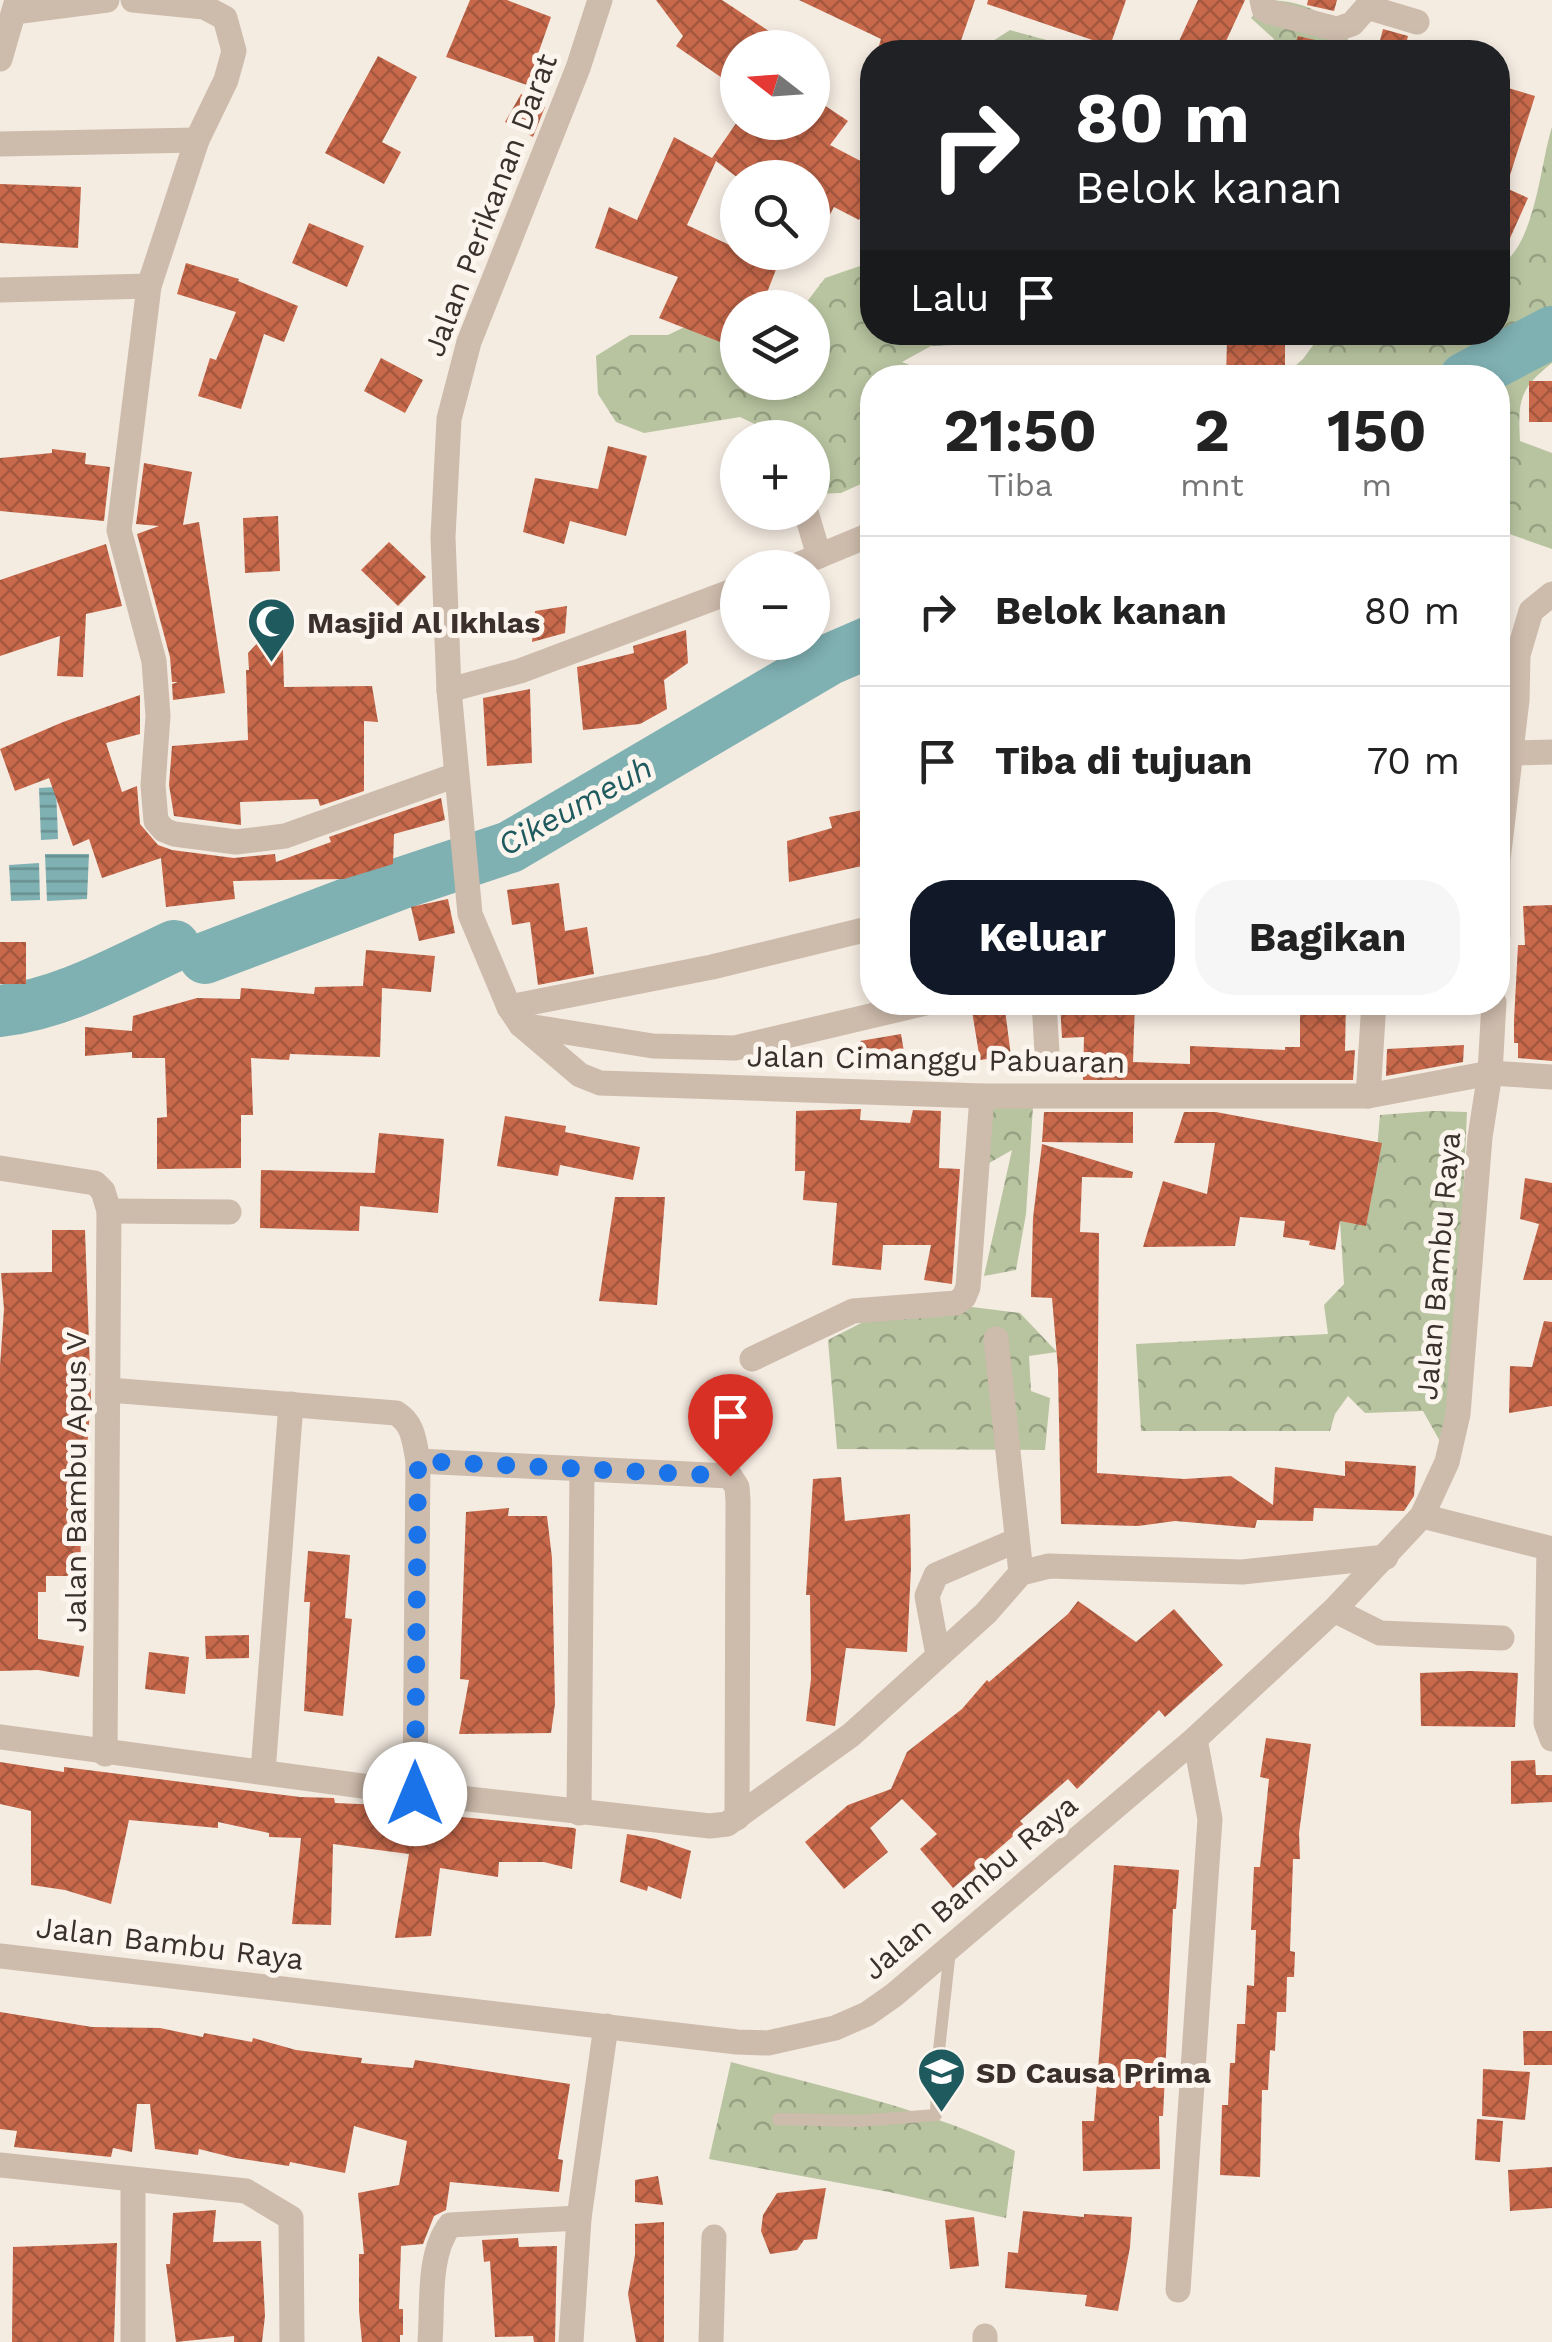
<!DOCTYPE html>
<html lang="id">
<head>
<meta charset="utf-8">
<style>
	:root { --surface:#fff; --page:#f6f6f6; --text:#222; --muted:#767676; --line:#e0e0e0; --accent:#111827 }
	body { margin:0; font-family:"Work Sans",sans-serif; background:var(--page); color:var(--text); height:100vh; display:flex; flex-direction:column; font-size:38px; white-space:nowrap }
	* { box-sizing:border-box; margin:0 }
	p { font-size:32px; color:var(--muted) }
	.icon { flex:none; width:55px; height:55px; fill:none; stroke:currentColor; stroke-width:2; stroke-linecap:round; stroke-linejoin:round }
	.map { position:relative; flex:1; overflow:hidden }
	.panel { position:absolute; left:860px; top:365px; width:650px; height:650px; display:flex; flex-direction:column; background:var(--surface); border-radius:40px; box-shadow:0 5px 15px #0003 }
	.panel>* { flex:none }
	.top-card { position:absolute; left:860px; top:40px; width:650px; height:305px; border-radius:40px; box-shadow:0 5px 15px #0003; background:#202124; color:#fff; overflow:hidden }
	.needle { width:65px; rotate:287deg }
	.buttons { position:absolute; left:720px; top:30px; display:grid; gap:20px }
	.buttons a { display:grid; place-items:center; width:110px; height:110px; border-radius:50%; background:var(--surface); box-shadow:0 5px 15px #0003; font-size:50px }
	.pin { position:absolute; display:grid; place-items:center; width:85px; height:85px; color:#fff; margin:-102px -42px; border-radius:50% 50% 50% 0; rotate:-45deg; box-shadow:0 0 10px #0007 }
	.pin .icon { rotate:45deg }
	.me { position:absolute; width:110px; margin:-55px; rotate:0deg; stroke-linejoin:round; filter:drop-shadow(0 0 8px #0008) }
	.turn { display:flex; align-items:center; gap:35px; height:210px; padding:0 50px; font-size:45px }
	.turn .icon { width:130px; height:130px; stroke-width:2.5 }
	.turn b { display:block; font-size:70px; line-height:85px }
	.then { display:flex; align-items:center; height:95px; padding:0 50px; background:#0003; gap:20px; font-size:38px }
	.eta { display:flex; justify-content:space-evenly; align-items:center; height:170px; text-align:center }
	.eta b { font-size:60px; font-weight:700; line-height:70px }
	.button { display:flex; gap:20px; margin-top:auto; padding:20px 50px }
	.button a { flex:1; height:115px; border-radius:40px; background:var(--accent); color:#fff; font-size:40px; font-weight:700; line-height:115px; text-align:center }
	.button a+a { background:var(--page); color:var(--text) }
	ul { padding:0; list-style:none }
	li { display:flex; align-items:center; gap:30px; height:150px; padding:0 50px; border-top:2px solid var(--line) }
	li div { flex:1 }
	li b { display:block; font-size:38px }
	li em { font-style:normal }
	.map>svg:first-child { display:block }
	.forest { fill:url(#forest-crowns) }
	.water { fill:url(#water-rules) }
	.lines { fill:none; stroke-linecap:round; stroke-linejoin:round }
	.river { stroke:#7fb0b2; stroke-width:52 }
	.building { fill:url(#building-cross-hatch) }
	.service { stroke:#cdbbac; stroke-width:12 }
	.minor { stroke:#cdbbac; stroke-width:25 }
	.tertiary { stroke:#cdbbac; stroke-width:25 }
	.route { stroke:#1a73e8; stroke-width:18; stroke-dasharray:0 32.4 }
	.labels { text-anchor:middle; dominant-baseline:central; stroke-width:10; stroke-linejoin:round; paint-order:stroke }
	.street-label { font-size:30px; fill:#3b302b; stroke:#fbf5ee }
	.poi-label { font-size:30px; font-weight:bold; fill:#3b302b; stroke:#fbf5ee; text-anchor:start }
	.water-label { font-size:32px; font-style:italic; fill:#1f5a5e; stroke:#fbf5ee }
</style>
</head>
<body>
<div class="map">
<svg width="1552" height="2342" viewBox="0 0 1552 2342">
	<defs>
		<pattern id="forest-crowns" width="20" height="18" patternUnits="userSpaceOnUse" patternTransform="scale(2.5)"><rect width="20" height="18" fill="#b8c4a0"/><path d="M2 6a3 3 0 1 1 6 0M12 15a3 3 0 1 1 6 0" fill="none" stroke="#97a083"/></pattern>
		<pattern id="water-rules" width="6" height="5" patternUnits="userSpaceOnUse" patternTransform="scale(2.5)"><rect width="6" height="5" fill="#7fb0b2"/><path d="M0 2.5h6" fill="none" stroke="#699091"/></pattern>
		<pattern id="building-cross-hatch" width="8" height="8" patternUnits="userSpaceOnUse" patternTransform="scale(2.5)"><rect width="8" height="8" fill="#c8694b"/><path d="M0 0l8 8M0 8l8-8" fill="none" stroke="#a4573f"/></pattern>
	</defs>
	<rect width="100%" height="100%" fill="#f4ebe1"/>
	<!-- forest -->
	<g class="forest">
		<path d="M1266,0C1303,0 1341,16 1354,52H1270L1274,39L1251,18Z"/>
		<path d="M1010,30L1091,52H983L979,50Z"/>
		<path d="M1552,127V363C1519,389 1518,400 1520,441L1552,453V549L1498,530V378H1281L1303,359L1322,333L1498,332V266C1535,249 1540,164 1552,127Z"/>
		<path d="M860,266L872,273V332L1118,333L1089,339L931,346L902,362L939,377L872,378V479L841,493L813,494L812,438L764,437L767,430L740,417L644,433L616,422L598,394L596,356L630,335H668L699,320L738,312V382H812V308L803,307L825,278Z"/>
		<path d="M988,1103L1033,1107L1026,1214L1016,1270L984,1276L1012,1150L984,1166Z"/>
		<path d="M1432,1111L1467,1112L1451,1461L1423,1411L1365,1413L1348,1396L1335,1414L1330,1431H1141L1136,1344L1328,1334L1324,1305L1344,1284L1340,1221L1366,1225L1374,1183L1380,1115Z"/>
		<path d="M908,1299L1020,1313L1057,1352L1029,1356L1031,1391L1050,1398L1045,1450L837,1449L828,1340Z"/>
		<path d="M731,2062C826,2088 925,2108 1015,2151L1006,2218L889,2192L709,2159Z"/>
	</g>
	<!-- water -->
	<g class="water">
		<path d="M56,787L58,839L41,840L39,788Z"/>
		<path d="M45,854H89L87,899L47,901Z"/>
		<path d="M39,863L40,900L11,901L9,865Z"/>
	</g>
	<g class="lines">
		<!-- river -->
		<g class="river">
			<path d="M1465,378L1552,332"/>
			<path d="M205,958L402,883L510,847L828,660L872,641"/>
			<path d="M0,1011C62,1004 118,972 174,946"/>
		</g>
	</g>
	<!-- building -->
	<g class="building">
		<path d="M470,0H507L551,17L527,85L446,57Z"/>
		<path d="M656,0H722L769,31L758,48H738V89L676,46L683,36Z"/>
		<path d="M799,0H975L957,52H877L881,39Z"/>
		<path d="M988,0H1126L1110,46L987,4Z"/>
		<path d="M1198,0H1245L1221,52H1174Z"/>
		<path d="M1308,0H1337L1334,11L1307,5Z"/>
		<path d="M1383,29L1408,36L1404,52H1377Z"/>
		<path d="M1298,36L1324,42L1321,52H1292Z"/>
		<path d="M378,56L417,77L382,142L401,152L384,184L325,153Z"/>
		<path d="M1498,85L1535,96L1506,188L1528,198L1498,265Z"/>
		<path d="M521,94L545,107L533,137L505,122Z"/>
		<path d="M812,97L848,121L830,145L872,167V194L859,220L834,207L812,249V177L738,178L716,161L687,225L738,249V252H746L777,267L761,308H738V349L659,318L678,277L595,248L609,207L637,220L674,137L712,158L737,122H812Z"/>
		<path d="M0,184L81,187L78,248L0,243Z"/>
		<path d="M309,223L364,246L347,287L292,263Z"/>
		<path d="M186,263L239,279L238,281L298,306L284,342L264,334L241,409L198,396L210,358L216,360L236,312L177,294Z"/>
		<path d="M1227,340L1285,342V366H1252L1251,378H1226Z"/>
		<path d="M381,358L423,380L405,413L364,391Z"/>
		<rect x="1529" y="381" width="23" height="41"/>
		<path d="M608,446L647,456L626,536L570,521L564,544L523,532L535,478L598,489Z"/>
		<path d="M52,449L86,453L85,464L110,467L104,521L0,511V458L52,453Z"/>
		<path d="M144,463L192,472L183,525L199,522L225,693L173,700L172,684L178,682H172L170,657L137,534L159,526L136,524Z"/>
		<path d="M278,516L280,571L245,573L243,518Z"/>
		<path d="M389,542L426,577L398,606L361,570Z"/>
		<path d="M106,544L122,606L86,614L83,677L57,676L60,636L0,656V580Z"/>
		<path d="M567,606L565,633L532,642L535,611Z"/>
		<path d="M282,617L284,687L372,686L378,722L364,721V791L320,806L318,799L240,802L241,825L174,816L169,785L172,746L248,740L246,670H249L248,653Z"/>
		<path d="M686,630L688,663L664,680L667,709L640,724L583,730L577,667L634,653L633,646Z"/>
		<path d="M530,689L532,763L487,766L483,698Z"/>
		<path d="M140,695V734L106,743L122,792L137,786L140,824L158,845L172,850L234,858L275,854L276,862L331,842L329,837L441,798L445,820L394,834L393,864L344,879L233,881L235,899L166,907L161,858L102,878L89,839L73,846L49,778L15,791L0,749L63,722Z"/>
		<path d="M872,808V859L862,861V866L789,882L787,841L832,828L829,817Z"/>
		<path d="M559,883L565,931L587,927L594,974L538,985L530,922L512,925L507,890Z"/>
		<path d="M448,899L455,933L419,941L411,907Z"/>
		<path d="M1552,905V1061L1518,1058V1043H1514V1021L1518,945H1525L1523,906Z"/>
		<rect x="0" y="942" width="26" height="42"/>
		<path d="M366,950L435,956L431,992L382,988L380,1057L290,1054L289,1060L251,1058L253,1115H241V1168L157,1169V1118L167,1117L165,1058H132V1052L85,1056V1027L132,1031L133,1016L197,998L240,999L241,988L314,994L315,987L363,986Z"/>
		<path d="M1004,1002L1011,1056L980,1060L971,1005Z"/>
		<path d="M1060,1002H1135L1133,1062L1190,1064V1046L1285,1050V1047H1300V1002H1346L1345,1051L1355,1050L1353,1080H1083L1084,1037L1062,1038Z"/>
		<path d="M901,1034L906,1064L866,1071L860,1041Z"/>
		<path d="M1464,1045L1463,1062L1386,1076L1387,1049Z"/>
		<path d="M861,1109L860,1120L910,1123L913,1110L941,1111L939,1168L960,1169L952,1284L924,1280L931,1245H883L881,1270L832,1265L837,1203L803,1200L805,1171H795L796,1111Z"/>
		<path d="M1044,1112H1133V1143L1042,1142Z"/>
		<path d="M1184,1112H1216L1382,1143L1366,1226L1340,1221L1335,1250L1309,1245L1310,1241L1283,1237L1285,1221L1240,1217L1235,1246L1143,1247L1163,1181L1207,1194L1215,1143H1174Z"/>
		<path d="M505,1116L566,1126L565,1132L640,1147L633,1180L560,1165L558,1176L497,1166Z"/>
		<path d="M379,1133L444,1139L438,1213L360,1206L359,1231L260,1228L261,1170L375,1173Z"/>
		<path d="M1042,1144L1133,1172L1132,1178L1082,1177L1080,1232L1099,1233L1097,1473L1184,1479L1231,1476L1273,1505L1275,1467L1345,1476V1461L1416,1466L1414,1496L1404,1511L1314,1508L1313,1521L1257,1520L1255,1528L1175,1521L1138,1526L1061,1524L1058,1369L1052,1298L1031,1297L1033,1218Z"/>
		<path d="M1525,1178L1552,1183V1280H1523L1539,1224L1520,1219Z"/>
		<path d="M615,1197H665L657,1305L599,1301Z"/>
		<path d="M52,1230H85L91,1399L83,1496H80L81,1576H46V1592H38V1639L84,1646L79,1677L38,1670L0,1671V1366L4,1309L1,1273L52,1272Z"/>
		<path d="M1544,1321L1552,1322V1406L1509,1413L1510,1366L1532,1367Z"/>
		<path d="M841,1477L845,1521L910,1514L911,1567L907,1652L846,1648L835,1726L806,1721L811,1679L810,1595H806L813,1479Z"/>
		<path d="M509,1508L508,1516H547L552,1558L555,1704L551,1733L459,1734L469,1680L460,1679L466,1512Z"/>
		<path d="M308,1551L350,1555L345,1618L352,1619L343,1716L304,1711L310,1602H304Z"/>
		<path d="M1078,1601L1136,1642L1174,1609L1223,1665L1165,1717L1159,1710L1077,1789L1068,1779L1020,1821L1025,1826L953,1888L920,1849L937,1834L902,1799L870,1828L888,1852L844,1889L805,1842L848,1805L891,1789L907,1752L962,1709L987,1680L989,1682L1068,1614Z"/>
		<path d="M249,1635V1658L206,1659L205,1636Z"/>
		<path d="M149,1652L189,1657L185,1694L145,1689Z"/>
		<path d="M1470,1671L1518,1673L1515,1727L1421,1726L1420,1673Z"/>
		<path d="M1266,1738L1311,1744L1299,1833L1300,1859H1293L1290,1951L1295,1952L1294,1977H1287L1286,2012H1277L1275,2051L1270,2050L1268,2090H1262L1260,2177L1220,2175L1222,2105H1228L1230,2063H1235L1237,2024H1245L1247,1985L1254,1986L1256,1930H1251L1254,1867H1260L1269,1779L1260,1777Z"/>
		<path d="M1535,1760L1536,1775H1552V1802L1511,1804V1761Z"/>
		<path d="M0,1762L64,1772V1767L300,1797L334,1798L335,1803L382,1805L451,1816L574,1828L576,1829L572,1869L544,1862H499L498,1877L440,1868L431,1936L395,1938L409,1854L333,1844L331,1925L292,1924L301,1838L269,1837V1833L218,1822V1828L129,1820L111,1904L65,1890L31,1885V1811L0,1804Z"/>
		<path d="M627,1834L656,1839L691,1851L681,1899L648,1886L647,1891L620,1882Z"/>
		<path d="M1114,1865L1179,1870L1176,1909H1173L1163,2116H1159L1160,2169L1083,2171L1082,2121H1094Z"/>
		<path d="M0,2012L92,2027L160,2028L203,2037L204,2033L252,2042L253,2038L296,2050L362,2058L361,2063L413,2068L415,2060L570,2084L558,2159L563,2160L559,2192L450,2182L446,2210L434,2216L423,2244L401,2246L399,2309H403V2335H400V2342H362L359,2311V2254H364L358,2193L399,2185L407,2141L354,2126L345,2173L290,2162L289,2166L235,2158L199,2149L198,2155L155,2149L150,2104H137L132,2152L113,2148L111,2157L14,2147L17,2131L0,2129Z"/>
		<path d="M1523,2031H1552V2065H1524Z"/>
		<path d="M1483,2069L1530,2072L1525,2120L1482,2116Z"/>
		<path d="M1477,2119L1503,2121L1500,2162L1475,2160Z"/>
		<path d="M1552,2167V2208L1510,2211L1508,2170Z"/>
		<path d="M658,2176L663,2205L635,2202V2180Z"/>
		<path d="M826,2188L817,2239L804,2240L797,2250L770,2254L761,2231L763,2215L777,2193Z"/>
		<path d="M216,2210L213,2242L261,2241L265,2316L262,2342H234V2336L176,2342L166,2264H170L173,2213Z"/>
		<path d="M1023,2211L1084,2217V2214L1132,2217L1130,2247L1118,2311L1085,2306L1087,2295L1005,2288L1008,2252L1018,2253Z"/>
		<path d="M974,2217L979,2266L950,2269L945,2220Z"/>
		<path d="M664,2222V2342H636L628,2294L635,2255V2224Z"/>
		<path d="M518,2238L519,2247L557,2246L555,2342H534L533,2336L495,2337L490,2261L484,2262L482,2240Z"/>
		<path d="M117,2243L114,2342H12L13,2247Z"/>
	</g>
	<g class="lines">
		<!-- service -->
		<path class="service" d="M778,2119L858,2121L936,2115L938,2059L950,1950"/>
		<!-- minor -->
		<g class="minor">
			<path d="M133,0L204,7L225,18L234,51L226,80L197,140L149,286L119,530L154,661L158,716L153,785L156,821L164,830L174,834L236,842L285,836L456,775"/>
			<path d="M1262,0L1264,9L1270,12L1337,29L1352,24L1367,7L1417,22"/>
			<path d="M14,12L107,0"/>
			<path d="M0,59L17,0"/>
			<path d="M0,144L197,140"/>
			<path d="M0,290L149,286"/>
			<path d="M806,512L819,556"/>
			<path d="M790,568L872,534"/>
			<path d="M449,690L520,671L738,589"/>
			<path d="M1511,753L1552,752"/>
			<path d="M1498,935V860L1517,700L1518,655L1531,611L1552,594"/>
			<path d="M1044,1002L1047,1052"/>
			<path d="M509,1007L712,967L872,928"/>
			<path d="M521,1025L653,1046L735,1048L930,1002"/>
			<path d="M1490,1073L1494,1002"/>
			<path d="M1368,1096L1374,1002"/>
			<path d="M0,1168L95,1183L103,1191L109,1211L105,1754"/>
			<path d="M109,1211L229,1212"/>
			<path d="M996,1339L1021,1573"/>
			<path d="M752,1359L853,1311L956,1303L964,1297L968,1287L982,1096"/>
			<path d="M109,1390L396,1413C414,1424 414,1441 418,1461L415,1793"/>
			<path d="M418,1461L730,1476L737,1487L738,1501L737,1818"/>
			<path d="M1422,1516L1552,1549"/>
			<path d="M1549,1549L1546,1723L1552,1739"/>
			<path d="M1334,1610L1380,1633L1502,1638"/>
			<path d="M938,1655L927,1596L936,1575L1015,1541"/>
			<path d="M0,1737L415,1793L710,1826L727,1824L851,1735L986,1613L1021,1573L1049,1566L1242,1572L1386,1557"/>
			<path d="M263,1772L291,1404"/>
			<path d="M579,1813L582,1469"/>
			<path d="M0,2165L246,2191L291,2218L292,2342"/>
			<path d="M133,2181V2342"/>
			<path d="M1178,2290L1210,1819L1195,1739"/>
			<path d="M430,2342C433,2305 427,2255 450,2225L579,2218"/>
			<path d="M571,2342L579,2218L606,2026"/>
			<path d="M711,2342L714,2237"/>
			<path d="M985,2342V2336"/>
		</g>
		<!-- tertiary -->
		<g class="tertiary">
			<path d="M600,0L578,68L469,342L449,419L443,537L449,690L470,914L509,1007L521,1025L580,1075L600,1083L982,1096H1368L1490,1073L1552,1077"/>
			<path d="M0,1956L737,2042L768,2043L835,2028L867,2014L894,1995L1195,1739L1334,1610L1422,1516L1447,1462L1458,1414L1480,1137L1490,1073"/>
		</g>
	</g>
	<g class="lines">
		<!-- route -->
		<path class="route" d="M415,1794L418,1461L730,1476"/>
	</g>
	<!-- icons -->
	<defs>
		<symbol id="mosque-pin" viewBox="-11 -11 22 30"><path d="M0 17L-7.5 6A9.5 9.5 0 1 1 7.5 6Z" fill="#1f5a5e" stroke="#fbf5ee"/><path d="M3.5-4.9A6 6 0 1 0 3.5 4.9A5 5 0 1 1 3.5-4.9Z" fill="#fff"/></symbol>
		<symbol id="school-pin" viewBox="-11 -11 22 30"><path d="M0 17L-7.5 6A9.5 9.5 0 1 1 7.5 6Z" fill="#1f5a5e" stroke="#fbf5ee"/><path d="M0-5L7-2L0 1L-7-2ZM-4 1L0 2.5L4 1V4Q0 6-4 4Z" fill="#fff"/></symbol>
	</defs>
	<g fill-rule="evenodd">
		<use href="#mosque-pin" x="244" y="594" width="55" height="75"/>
		<use href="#school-pin" x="914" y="2044" width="55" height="75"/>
	</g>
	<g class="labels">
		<!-- street labels -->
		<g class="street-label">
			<text transform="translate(490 205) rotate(-69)">Jalan Perikanan Darat</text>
			<text transform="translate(936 1059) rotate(1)">Jalan Cimanggu Pabuaran</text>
			<text transform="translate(1438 1266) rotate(-85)">Jalan Bambu Raya</text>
			<text transform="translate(75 1482) rotate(-90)">Jalan Bambu Apus V</text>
			<text transform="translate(970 1887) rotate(-40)">Jalan Bambu Raya</text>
			<text transform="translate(170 1943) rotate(7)">Jalan Bambu Raya</text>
		</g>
		<!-- poi labels -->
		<g class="poi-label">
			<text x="307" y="622">Masjid Al Ikhlas</text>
			<text x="976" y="2072">SD Causa Prima</text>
		</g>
		<!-- water labels -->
		<g class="water-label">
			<text transform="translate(575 806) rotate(-29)">Cikeumeuh</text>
		</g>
	</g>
</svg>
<div class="buttons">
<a><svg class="needle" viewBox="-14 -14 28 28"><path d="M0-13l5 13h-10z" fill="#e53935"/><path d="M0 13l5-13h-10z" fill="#767676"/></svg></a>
<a><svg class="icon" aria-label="search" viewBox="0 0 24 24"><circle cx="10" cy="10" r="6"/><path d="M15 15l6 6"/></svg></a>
<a><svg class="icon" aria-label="layers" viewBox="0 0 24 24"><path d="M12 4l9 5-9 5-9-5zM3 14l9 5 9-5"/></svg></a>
<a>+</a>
<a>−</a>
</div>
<div class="pin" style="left:730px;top:1476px;background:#d93025"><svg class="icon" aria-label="arrive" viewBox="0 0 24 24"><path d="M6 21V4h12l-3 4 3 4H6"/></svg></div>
<svg class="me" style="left:415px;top:1794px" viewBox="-20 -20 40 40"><circle r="19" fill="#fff"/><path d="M0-13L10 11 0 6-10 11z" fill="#1a73e8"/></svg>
<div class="top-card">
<div class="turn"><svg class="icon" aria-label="right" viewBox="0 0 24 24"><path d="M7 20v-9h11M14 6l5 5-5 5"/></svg><div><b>80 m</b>Belok kanan</div></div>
<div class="then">Lalu<svg class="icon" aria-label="arrive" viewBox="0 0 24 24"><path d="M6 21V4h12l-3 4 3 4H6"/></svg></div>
</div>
<section class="panel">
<div class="eta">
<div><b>21:50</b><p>Tiba</p></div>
<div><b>2</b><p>mnt</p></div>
<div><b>150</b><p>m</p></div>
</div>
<ul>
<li><svg class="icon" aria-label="right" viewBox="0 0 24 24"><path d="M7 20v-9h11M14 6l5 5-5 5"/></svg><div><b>Belok kanan</b></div><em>80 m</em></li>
<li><svg class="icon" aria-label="arrive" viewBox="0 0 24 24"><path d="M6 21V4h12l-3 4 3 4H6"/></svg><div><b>Tiba di tujuan</b></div><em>70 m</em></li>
</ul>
<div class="button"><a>Keluar</a><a>Bagikan</a></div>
</section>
</div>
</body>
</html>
